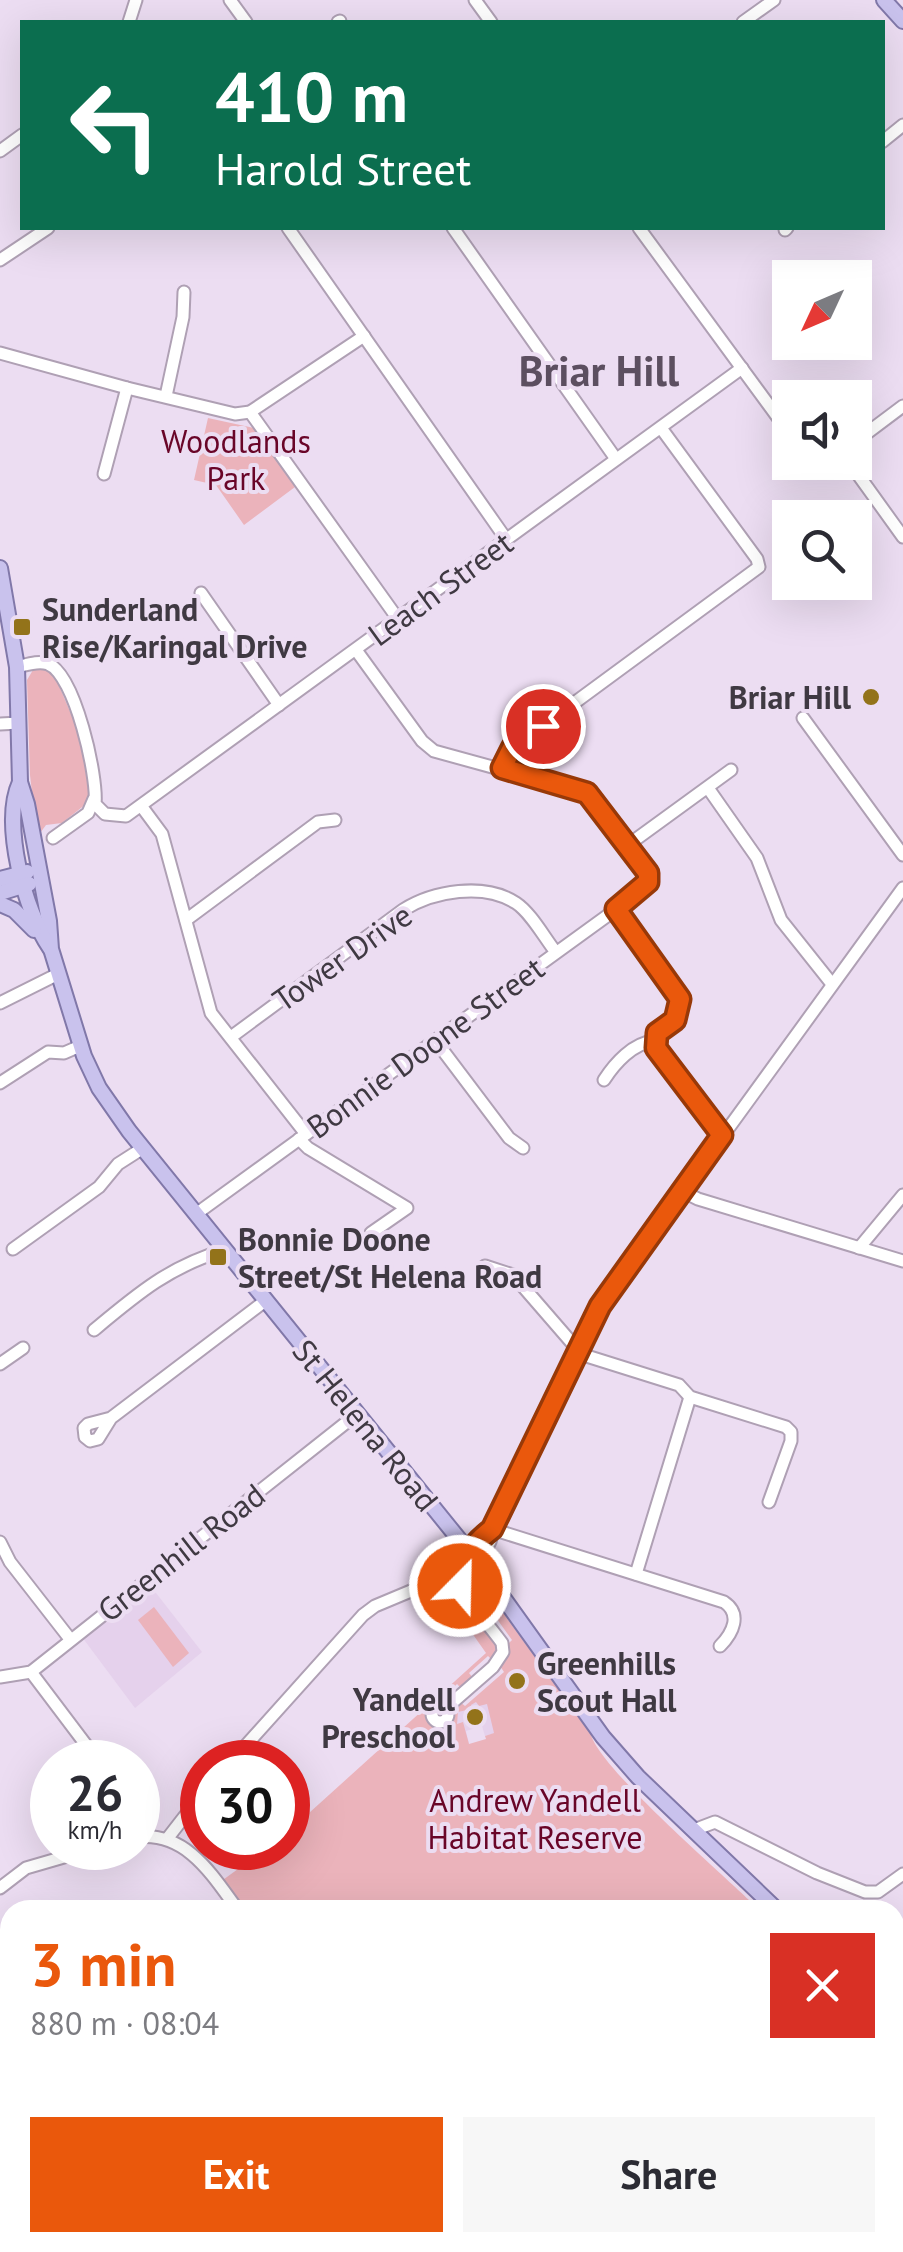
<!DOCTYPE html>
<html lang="en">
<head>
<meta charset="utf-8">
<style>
	:root { --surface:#fff; --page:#f7f7f7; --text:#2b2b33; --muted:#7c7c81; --accent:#ea580c }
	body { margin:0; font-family:"PT Sans",sans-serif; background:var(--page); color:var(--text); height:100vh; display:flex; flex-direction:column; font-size:38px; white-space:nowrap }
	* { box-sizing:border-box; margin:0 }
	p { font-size:32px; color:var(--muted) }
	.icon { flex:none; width:55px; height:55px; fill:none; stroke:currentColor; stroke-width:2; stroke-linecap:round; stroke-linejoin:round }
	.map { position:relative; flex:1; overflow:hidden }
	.side { position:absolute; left:0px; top:1900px; width:905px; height:352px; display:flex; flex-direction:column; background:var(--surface); border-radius:30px 30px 0 0; box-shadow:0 10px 40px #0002 }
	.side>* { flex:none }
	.top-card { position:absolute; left:20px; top:20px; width:865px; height:210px; border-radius:0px; box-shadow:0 10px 40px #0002; background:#0b6e4f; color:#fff; overflow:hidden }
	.needle { width:65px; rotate:226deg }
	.fabs { position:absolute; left:772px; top:260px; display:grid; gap:20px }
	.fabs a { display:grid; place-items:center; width:100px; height:100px; border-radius:0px; background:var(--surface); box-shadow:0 10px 40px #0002; font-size:50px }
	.speed { position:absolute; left:30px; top:1740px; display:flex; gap:20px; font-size:50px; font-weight:700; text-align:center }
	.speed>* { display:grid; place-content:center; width:130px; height:130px; border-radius:50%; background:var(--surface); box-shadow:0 10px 40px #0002; line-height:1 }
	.speed small { font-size:25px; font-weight:400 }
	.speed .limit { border:15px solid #d22; background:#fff; color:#111 }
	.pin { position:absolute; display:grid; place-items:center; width:85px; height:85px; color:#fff; margin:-42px; border:5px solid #fff; border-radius:50%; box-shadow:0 2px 10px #0007 }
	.me { position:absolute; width:110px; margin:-55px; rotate:23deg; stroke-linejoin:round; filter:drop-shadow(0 0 8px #0008) }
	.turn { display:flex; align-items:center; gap:35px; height:210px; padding:0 30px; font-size:45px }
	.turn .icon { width:130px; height:130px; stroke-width:2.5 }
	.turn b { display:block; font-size:70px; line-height:85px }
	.round { display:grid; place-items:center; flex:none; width:105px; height:105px; border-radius:0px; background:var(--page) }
	.summary { display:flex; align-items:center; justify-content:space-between; height:170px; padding:0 30px }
	h1 { font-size:60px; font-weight:700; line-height:75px; color:var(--accent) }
	.cta { display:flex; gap:20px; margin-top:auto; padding:20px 30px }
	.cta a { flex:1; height:115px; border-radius:0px; background:var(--accent); color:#fff; font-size:40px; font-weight:700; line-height:115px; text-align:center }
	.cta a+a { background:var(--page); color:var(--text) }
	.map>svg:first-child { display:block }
	.built { fill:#e5d1ec }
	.green { fill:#ebb3bb; fill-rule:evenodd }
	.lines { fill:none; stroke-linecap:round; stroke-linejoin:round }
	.minor-casing { stroke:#afa0b4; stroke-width:15 }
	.major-casing { stroke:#8178a9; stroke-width:18 }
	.minor { stroke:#fff; stroke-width:11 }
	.major { stroke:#c9c2ed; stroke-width:14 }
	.route-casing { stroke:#983908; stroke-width:25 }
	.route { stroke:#ea580c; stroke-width:18 }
	.poi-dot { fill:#93731a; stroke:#ecddf2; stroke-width:4 }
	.labels { text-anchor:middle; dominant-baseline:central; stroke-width:8; stroke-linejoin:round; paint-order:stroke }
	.park-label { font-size:32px; fill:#690528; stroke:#ecddf2 }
	.street-label { font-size:32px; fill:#3f3942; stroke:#ecddf2 }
	.poi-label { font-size:32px; font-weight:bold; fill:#3f3942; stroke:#ecddf2; text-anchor:start }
	.district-label { font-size:42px; font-weight:bold; fill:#5c4f60; stroke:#ecddf2 }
</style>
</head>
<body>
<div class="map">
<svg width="903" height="2252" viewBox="0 0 903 2252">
	<rect width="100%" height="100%" fill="#ecddf2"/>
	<!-- built -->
	<g class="built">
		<path d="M149,1584L202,1652L135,1708L82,1637Z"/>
		<path d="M489,1688L495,1733L485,1736L482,1726L466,1731L469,1744L456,1725L458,1712L471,1709V1705Z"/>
	</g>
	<!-- green -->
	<g class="green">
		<path d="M208,418L254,428L295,487L244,525L216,485L194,480Z"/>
		<path d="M40,668L54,674L83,742L91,792L86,804L62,823L46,825L37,837L30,775L27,680L33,670Z"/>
		<path d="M455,1547L461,1557L455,1574L456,1586L499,1650L492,1660L488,1656L469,1673L473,1678L462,1689L457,1684L428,1713L431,1722L440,1726L448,1723L460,1702L465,1706L504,1672L500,1666L507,1656V1645L512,1640L484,1601L478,1604L466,1587L465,1569L470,1567L591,1735C601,1769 718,1870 749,1900L705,1910H242L220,1882L267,1848H288V1832L486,1653L441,1589L437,1590L429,1570L451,1560ZM476,1702L479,1706L487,1704L494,1733L485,1736L486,1739L469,1744L463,1722L457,1724L458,1712L472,1709L471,1705Z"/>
		<path d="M154,1607L189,1653L173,1667L138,1620Z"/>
	</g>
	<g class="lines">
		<defs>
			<g id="minor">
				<path d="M230,0L246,22"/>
				<path d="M475,0L491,22"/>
				<path d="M129,22L136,0"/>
				<path d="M338,22L340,21"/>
				<path d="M743,22L774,0"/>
				<path d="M882,142L903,125"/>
				<path d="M0,151L22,135"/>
				<path d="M288,228L506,539"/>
				<path d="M453,228L616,459"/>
				<path d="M639,228L790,434"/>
				<path d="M785,230L787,228"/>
				<path d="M0,260L48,228"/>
				<path d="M0,353L127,388L235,414L250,412L364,336"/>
				<path d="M166,396L183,317L184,292"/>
				<path d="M250,412L398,619"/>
				<path d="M855,442L903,406"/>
				<path d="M815,462H827"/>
				<path d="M849,462L903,537"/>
				<path d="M104,474L127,388"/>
				<path d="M201,593L279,705"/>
				<path d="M17,667C26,665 38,660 48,664C75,674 98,777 95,804L105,814L126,816L742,368"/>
				<path d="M803,718L903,855"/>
				<path d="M0,724L19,723"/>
				<path d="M502,768L513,748L759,567L757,559L661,428"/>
				<path d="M708,788L757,858L781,920L832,984"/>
				<path d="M142,807L162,834L211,1013L306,1134"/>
				<path d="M53,838L88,813L94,799"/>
				<path d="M628,845L731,770"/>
				<path d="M615,909L680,999L675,1020L657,1033L654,1041"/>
				<path d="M186,920L318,822L335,820"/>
				<path d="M0,1003L58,974"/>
				<path d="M231,1037L403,910C433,891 484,882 516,903C531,913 544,937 555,951"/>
				<path d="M435,1040L509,1138L523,1148"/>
				<path d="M654,1041L655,1048L722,1135"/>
				<path d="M604,1080C615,1063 633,1043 654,1041"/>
				<path d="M0,1083L48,1052L64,1053L80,1046"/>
				<path d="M299,1139L308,1148L407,1208L371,1233"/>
				<path d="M682,1191L698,1199L903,1261"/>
				<path d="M196,1214L640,892L648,882L647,873L587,793L434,751L422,741L356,650"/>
				<path d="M859,1248L903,1195"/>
				<path d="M13,1249L99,1187L118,1164L143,1148"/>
				<path d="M485,1266L513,1275L578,1350"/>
				<path d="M94,1330C137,1294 170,1266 225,1250"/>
				<path d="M577,1353L679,1385L690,1397L786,1427L791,1432V1441L769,1502"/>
				<path d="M0,1364L23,1348"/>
				<path d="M111,1418L88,1424L84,1428L85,1437L90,1441L98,1439L111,1418L265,1301"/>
				<path d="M492,1529L724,1602C742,1614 733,1633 720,1646"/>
				<path d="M0,1542L10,1562L70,1639"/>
				<path d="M464,1563C480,1560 493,1545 492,1529L608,1294L903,888"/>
				<path d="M636,1574L690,1397"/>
				<path d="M31,1672L99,1762"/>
				<path d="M0,1677L31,1672L357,1414"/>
				<circle cx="440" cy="1714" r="8"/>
				<path d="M446,1708L493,1667L503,1652L502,1643C469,1598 432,1574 492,1529"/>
				<path d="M231,1762L363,1615L375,1606L430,1583"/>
				<path d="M138,1814L146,1836"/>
				<path d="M694,1830L715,1822L817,1873L865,1892H878L903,1874"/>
				<path d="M138,1837C187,1832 212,1875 238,1910"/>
				<path d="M167,1839L202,1794"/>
				<path d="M0,1888L26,1868L95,1848"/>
				<path d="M0,2126L10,2123"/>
				<path d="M565,2244L585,2242"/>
				<path d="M99,2252L103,2242"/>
				<path d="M765,2252L769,2242"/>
			</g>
			<g id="major">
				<path d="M884,0L903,21"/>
				<path d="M0,568L17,667L20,782L27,804L49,921L51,949L84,1056L99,1088L129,1131L479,1564L603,1737L638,1777L777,1910"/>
				<path d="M20,782C1,823 25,912 50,948"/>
				<path d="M0,879L27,872"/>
				<path d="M0,893L29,884"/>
				<path d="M0,904L14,910L34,930"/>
				<path d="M895,2023L903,2031"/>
			</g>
		</defs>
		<!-- minor casing -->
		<use href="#minor" class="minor-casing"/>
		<!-- major casing -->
		<use href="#major" class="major-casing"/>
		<!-- minor -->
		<use href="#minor" class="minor"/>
		<!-- major -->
		<use href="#major" class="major"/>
	</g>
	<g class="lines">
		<defs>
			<path id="route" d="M460,1586C457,1562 474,1543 492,1529L600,1306L722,1135L656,1048L657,1033L675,1020L680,999L616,909L648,882V873L587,793L502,768L512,748L543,726"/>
		</defs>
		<!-- route casing -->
		<use href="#route" class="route-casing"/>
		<!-- route -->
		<use href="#route" class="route"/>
	</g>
	<!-- markers -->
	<g class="poi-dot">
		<rect x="12" y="617" width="20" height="20" rx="5"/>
		<circle cx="871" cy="697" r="10"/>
		<rect x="208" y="1247" width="20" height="20" rx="5"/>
		<circle cx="517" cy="1681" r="10"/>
		<circle cx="475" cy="1717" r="10"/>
	</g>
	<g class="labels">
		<!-- park labels -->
		<g class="park-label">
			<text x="236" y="441">Woodlands<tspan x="236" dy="37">Park</tspan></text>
			<text x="535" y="1800">Andrew Yandell<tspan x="535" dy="37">Habitat Reserve</tspan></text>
		</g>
		<!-- street labels -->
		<g class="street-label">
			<text transform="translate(440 588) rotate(-36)">Leach Street</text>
			<text transform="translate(342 957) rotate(-35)">Tower Drive</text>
			<text transform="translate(425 1047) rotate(-36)">Bonnie Doone Street</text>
			<text transform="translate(366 1425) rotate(51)">St Helena Road</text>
			<text transform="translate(181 1552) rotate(-38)">Greenhill Road</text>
		</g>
		<!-- poi labels -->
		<g class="poi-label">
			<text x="42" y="609">Sunderland<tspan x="42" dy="37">Rise/Karingal Drive</tspan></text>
			<text x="851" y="697" text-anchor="end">Briar Hill</text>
			<text x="238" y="1239">Bonnie Doone<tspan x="238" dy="37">Street/St Helena Road</tspan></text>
			<text x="537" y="1663">Greenhills<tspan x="537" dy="37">Scout Hall</tspan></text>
			<text x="455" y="1699" text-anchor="end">Yandell<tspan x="455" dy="37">Preschool</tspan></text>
		</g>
		<!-- district labels -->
		<g class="district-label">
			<text x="599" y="370">Briar Hill</text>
		</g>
	</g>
</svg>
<div class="fabs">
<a><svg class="needle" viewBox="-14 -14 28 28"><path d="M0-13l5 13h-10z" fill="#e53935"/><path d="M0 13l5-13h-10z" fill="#7c7c81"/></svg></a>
<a><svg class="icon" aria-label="sound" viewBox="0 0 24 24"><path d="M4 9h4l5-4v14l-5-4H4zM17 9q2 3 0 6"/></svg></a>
<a><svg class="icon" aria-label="search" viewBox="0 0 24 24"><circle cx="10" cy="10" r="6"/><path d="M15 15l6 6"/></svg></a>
</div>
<div class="speed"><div>26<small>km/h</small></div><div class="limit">30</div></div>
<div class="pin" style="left:543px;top:726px;background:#d93025"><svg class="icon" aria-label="arrive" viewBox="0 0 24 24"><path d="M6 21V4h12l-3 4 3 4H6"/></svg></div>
<svg class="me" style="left:460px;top:1586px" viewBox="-20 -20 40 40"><circle r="17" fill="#ea580c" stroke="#fff" stroke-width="3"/><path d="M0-11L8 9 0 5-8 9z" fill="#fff"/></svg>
<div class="top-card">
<div class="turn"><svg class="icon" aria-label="left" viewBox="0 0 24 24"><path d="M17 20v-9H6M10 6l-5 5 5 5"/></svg><div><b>410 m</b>Harold Street</div></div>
</div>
<section class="side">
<div class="summary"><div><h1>3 min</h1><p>880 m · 08:04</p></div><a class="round" style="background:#d93025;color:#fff"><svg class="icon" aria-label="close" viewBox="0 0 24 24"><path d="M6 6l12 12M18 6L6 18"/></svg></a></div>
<div class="cta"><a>Exit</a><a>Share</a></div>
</section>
</div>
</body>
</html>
